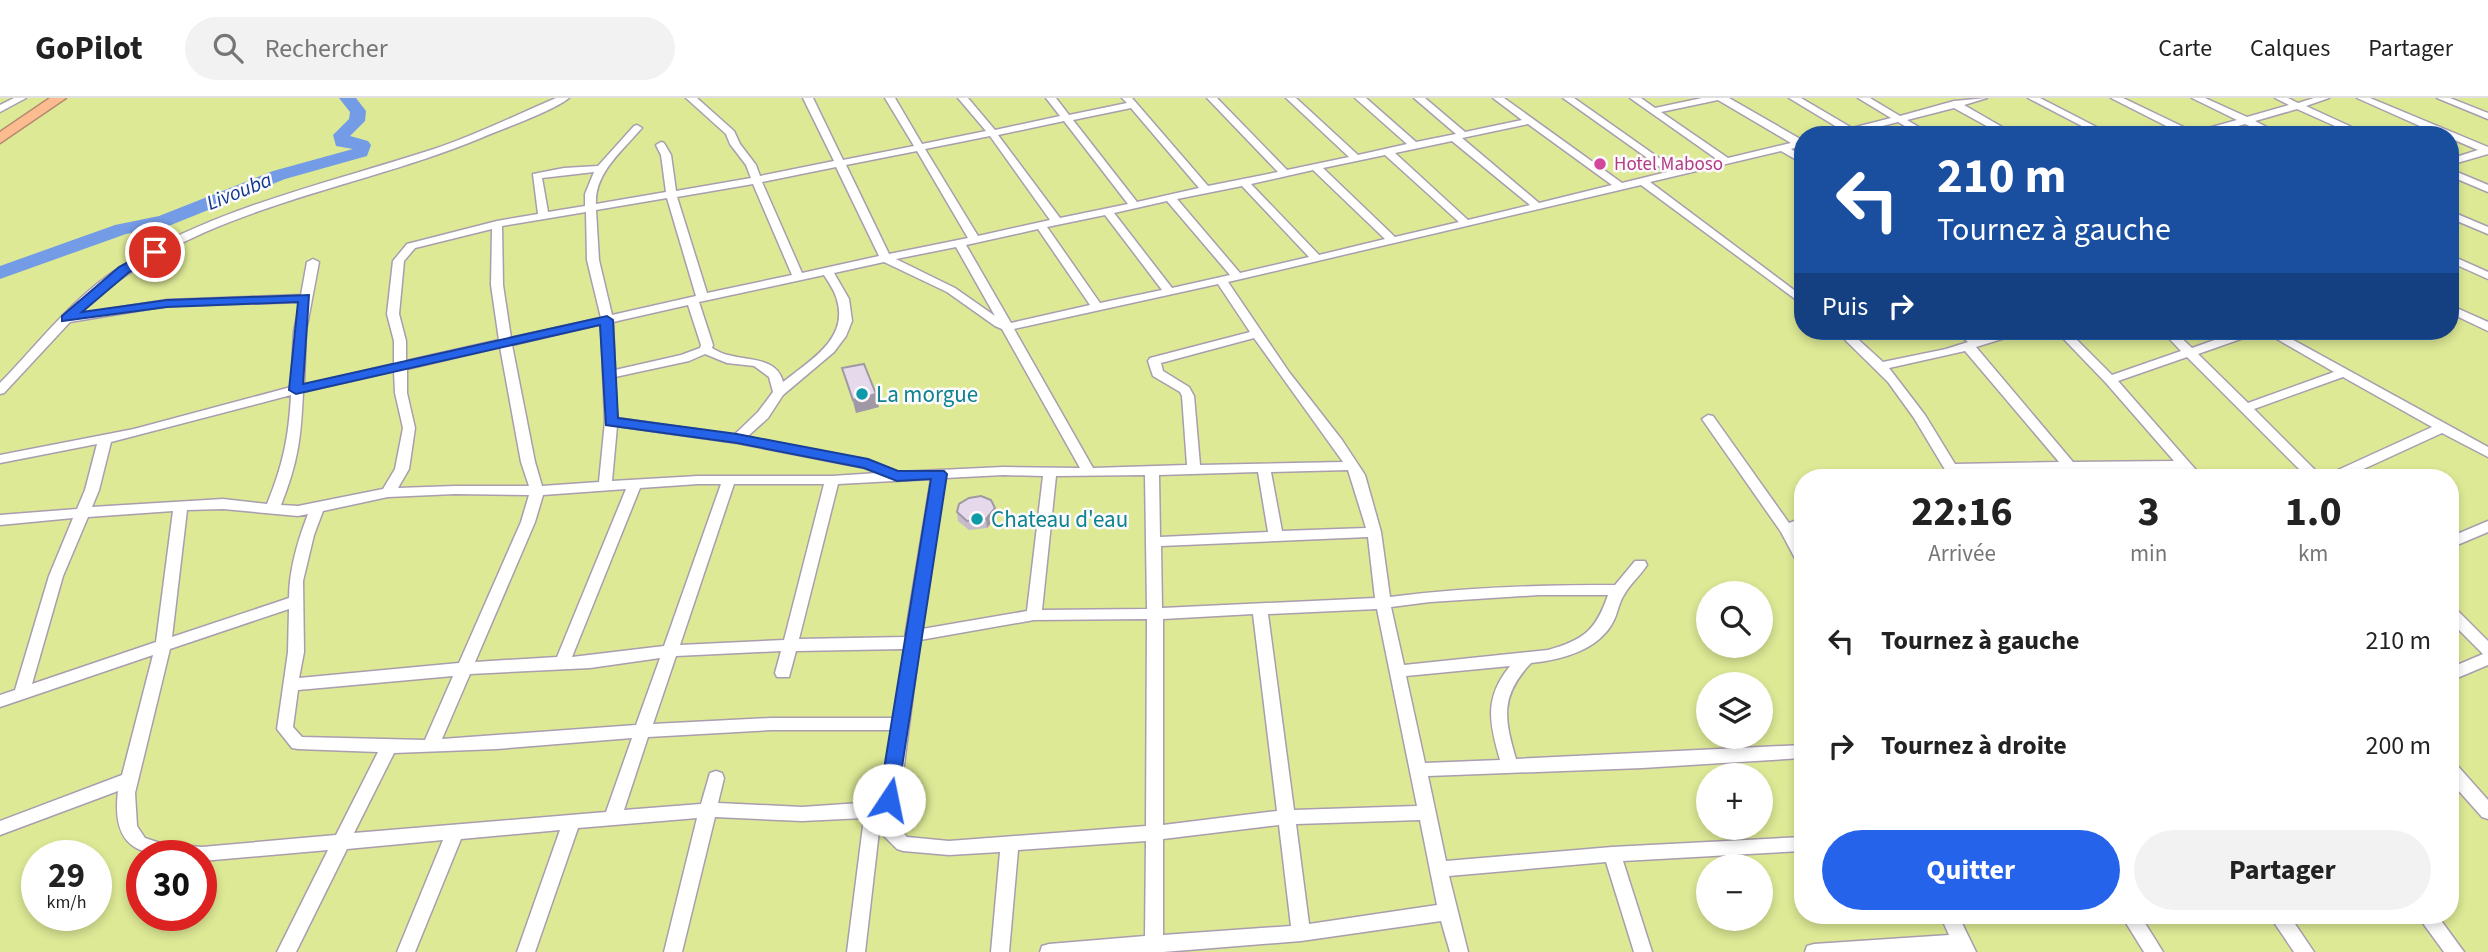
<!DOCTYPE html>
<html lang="fr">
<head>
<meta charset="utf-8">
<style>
	:root { --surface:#fff; --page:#f2f2f2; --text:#222; --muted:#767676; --line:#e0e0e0; --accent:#2563eb }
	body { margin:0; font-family:"Source Sans 3",sans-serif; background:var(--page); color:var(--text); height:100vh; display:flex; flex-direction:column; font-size:26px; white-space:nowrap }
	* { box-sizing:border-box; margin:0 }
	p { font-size:23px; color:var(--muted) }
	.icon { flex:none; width:38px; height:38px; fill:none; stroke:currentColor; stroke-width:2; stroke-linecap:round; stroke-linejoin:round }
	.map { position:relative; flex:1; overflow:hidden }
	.sheet { position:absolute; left:1794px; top:371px; width:665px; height:455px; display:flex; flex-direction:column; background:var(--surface); border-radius:28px; box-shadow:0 4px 10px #0003 }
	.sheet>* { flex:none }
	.guide { position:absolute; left:1794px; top:28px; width:665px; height:214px; border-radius:28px; box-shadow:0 4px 10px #0003; background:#1a4fa0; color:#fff; overflow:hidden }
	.controls { position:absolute; left:1696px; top:483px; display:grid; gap:14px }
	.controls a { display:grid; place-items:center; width:77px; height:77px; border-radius:50%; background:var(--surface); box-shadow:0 4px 10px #0003; font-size:35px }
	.speed { position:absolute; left:21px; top:742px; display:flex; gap:14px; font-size:35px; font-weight:700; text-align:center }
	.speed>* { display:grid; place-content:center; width:91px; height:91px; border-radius:50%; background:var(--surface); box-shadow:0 4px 10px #0003; line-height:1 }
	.speed small { font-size:18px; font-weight:400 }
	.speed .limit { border:10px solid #d22; background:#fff; color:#111 }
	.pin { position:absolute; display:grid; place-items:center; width:60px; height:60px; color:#fff; margin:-30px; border:4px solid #fff; border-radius:50%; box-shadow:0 2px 7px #0007 }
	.me { position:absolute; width:77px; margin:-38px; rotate:11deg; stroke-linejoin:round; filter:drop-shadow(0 0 5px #0008) }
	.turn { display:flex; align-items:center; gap:24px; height:147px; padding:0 28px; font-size:32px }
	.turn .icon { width:91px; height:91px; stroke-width:2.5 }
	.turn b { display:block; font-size:49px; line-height:60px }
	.then { display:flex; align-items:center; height:66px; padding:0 28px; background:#0003; gap:14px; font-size:26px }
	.eta { display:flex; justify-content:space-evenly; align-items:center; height:119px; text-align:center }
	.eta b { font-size:42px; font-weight:700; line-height:49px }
	.action { display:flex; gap:14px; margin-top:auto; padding:14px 28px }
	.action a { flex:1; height:80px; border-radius:42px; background:var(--accent); color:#fff; font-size:28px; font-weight:700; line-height:80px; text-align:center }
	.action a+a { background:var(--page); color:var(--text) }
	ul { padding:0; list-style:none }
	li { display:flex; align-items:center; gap:21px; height:105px; padding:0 28px }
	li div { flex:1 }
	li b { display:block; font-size:26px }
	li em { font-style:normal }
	header { display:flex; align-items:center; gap:42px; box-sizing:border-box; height:98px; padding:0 35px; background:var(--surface); border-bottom:2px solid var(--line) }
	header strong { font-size:33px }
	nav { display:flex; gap:38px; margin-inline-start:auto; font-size:24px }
	.search { width:490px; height:63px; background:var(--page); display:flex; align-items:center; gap:18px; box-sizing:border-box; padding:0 24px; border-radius:38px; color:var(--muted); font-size:26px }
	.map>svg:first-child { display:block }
	.green { fill:#dde995; fill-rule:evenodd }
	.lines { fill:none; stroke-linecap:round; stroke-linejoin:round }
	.river { fill:#749be5; fill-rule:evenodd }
	.minor-casing { stroke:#a99dae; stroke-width:3 }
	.highway-casing { stroke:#b58a70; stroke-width:3 }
	.minor { fill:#fff; fill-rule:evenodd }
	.highway { fill:#fcbc90; fill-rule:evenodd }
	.wall { fill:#c6bbcb }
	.shaded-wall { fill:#a198a5 }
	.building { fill:#e6d9ec; stroke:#a198a5; stroke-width:2 }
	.route { fill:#2563eb; stroke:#184099; stroke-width:2 }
	.hotel-dot { fill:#d1479c; stroke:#fdfafe; stroke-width:2.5 }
	.culture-dot { fill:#0f9aa8; stroke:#fdfafe; stroke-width:2.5 }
	.labels { text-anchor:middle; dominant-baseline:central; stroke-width:5; stroke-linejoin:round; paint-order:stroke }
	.far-hotel-label { font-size:19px; fill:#b23c85; stroke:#fdfafe; text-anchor:start }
	.far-water-label { font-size:21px; font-style:italic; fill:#0f398d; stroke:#fdfafe }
	.culture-label { font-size:23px; fill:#0d838f; stroke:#fdfafe; text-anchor:start }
</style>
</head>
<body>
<header>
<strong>GoPilot</strong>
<div class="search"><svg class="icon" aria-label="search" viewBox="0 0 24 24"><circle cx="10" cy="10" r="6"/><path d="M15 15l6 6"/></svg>Rechercher</div>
<nav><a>Carte</a><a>Calques</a><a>Partager</a></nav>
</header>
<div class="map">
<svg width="2488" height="854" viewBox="0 0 2488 854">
	<rect width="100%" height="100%" fill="#fdfafe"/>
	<!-- green -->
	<path class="green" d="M0,0H2488V854H0ZM1802,37H2450V233H1802ZM1802,380H2450V817H1802ZM1708,495H1760V548H1708ZM1708,586H1760V639H1708ZM1708,677H1760V730H1708ZM37,758H96V817H37ZM142,758H201V817H142ZM1708,768H1760V821H1708Z"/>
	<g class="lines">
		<!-- river -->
		<path class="river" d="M339,0H356L366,13L365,23L350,38L368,43L371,47L367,58L285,81L171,127L126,136L0,181V168L115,127L159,118L273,73L353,51L336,48L333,37L349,21L350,14Z"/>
		<defs>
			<g id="minor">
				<path d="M14,0H26L0,14V7Z"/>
				<path d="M556,0H569C551,14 504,30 481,40C346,96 188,110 78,216L167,202L301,197L307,164L313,161L319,164L306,233L304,287L394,266V243L387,216L393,163L407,146L497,123L538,116L533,76L564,70L598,68L634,28L637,27L642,30L640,32C622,53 594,76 596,106L666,94L661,57L656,47L661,44L664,45L671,57L676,93L751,80L746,67L730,46L726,36L686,0H697L734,33L740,46L756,67L760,78L834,63L803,0H813L843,62L914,48L885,0H895L922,46L986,33L958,0H968L995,32L1060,18L1046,0H1056L1069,17L1127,5L1122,0H1132L1208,88L1278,74L1207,0H1217L1287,72L1349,59L1286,0H1296L1358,57L1407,46L1355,0H1366L1416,44L1456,36L1414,0H1425L1465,34L1522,22L1493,0H1504L1622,85L1667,74L1563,0H1574L1676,72L1718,62L1630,0H1641L1655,10L1702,0H1729L1802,42V48L1791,51L1802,58V65L1781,53L1650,84L1802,198V206L1641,87L1228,184L1289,274L1342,342L1365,377L1381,434L1390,499C1465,489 1540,487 1615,487L1635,463H1645L1647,467C1640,478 1630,486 1624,497C1619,504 1618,514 1614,522C1600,552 1561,562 1531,565C1500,598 1504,620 1516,661L1802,647V660L1642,670L1428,678L1446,763L1612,749L1802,739V753L1623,763L1652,854H1634L1606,764L1449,778L1468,854H1450L1441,823L1301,843L1163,854H1040L1042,848L1049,846L1145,838L1146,743L1018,752L1009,854H991L1000,754L949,757L903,753L897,751L879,733L865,854H847L864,720L802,723L715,719L682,854H664L697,720L578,730L535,854H517L560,732L461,741L415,854H397L443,742L347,751L296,854H277L328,752L202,763L201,758C150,758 110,760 118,693L0,737V723L122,677L153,557L0,609V597L15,592L49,478L73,420L0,427V417L77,411L85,392L97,346L0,365V357L134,331L291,289L294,233L300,204L167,208L70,224L4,295L0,296V285C39,245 74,198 122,168C217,109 329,85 434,51C476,37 516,17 556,0ZM1718,2L1791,45L1728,60L1661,14ZM1131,10L1199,90L1137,104L1073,22ZM1064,23L1128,106L1060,120L998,37ZM1528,26L1612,87L1539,105L1462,40ZM990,38L1050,122L978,138L925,51ZM1452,43L1530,107L1468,122L1395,55ZM917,53L968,140L889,156L846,67ZM1385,57L1459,124L1395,139L1323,70ZM836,69L879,158L802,175L762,84ZM1313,72L1385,141L1319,157L1251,86ZM594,74L585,96V108L548,114L542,80ZM753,86L792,177L707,195L677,99ZM1242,88L1309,159L1240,175L1177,101ZM667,100L696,198L612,217L599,162L596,112ZM1167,103L1230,177L1172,190L1114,115ZM586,114L587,162L601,220L511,240L503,187L502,128ZM1105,117L1162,192L1100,205L1047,129ZM492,131L491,187L499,242L406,263V243L399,216L404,163L415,150ZM1038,131L1090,207L1011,225L966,147ZM956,149L995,218L955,190L896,161ZM884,164L947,194L995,228L1002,231L1080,370L1003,369L898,374L868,362L747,339L768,320L783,297L834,254L846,238L852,223L849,201L834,175ZM824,177C829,185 835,193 837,202C849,241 809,263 783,284C777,259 748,263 728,257C723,256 717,253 712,250L713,247L699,204ZM1218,186L1250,234L1150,260L1148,263L1153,278L1180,294L1182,298L1187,367L1093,370L1014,231ZM688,207L701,247L700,250L681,257L615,272L613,224ZM601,226L605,323L599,384L542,388L535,364L512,247ZM1254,240L1343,364L1200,367L1194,298L1189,289L1163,273L1161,265ZM500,249L521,364L529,388H455L398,390L409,371L415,330L407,295V271ZM705,256L727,265L754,268L769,279L773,294L758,314L734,337L617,320L615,279L689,263ZM394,273L395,295L403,330L395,371L383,391L298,408L281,407C298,364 301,340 303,294ZM291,297C289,338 283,367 267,406L223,401L92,409L99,392L111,344ZM617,328L737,345L865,370L878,375L832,378H698L612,383ZM1348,372L1366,430L1282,433L1271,374ZM1258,374L1268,434L1160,439L1159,377ZM1003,377L1043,378L1027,513L922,531L945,380ZM1145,377L1147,511L1042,512L1056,378ZM931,381L905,539L799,541L838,386ZM698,386H721L664,548L572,559L640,390ZM734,386H824L784,542L680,547ZM626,391L557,559L475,564L535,424L543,397ZM455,396L529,397L521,424L459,565L299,580L304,554L303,483L314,437L323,413L388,399ZM223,411L298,418L308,416C298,442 289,471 289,500L172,539L187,412ZM173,413L156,544L32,586L63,478L88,419ZM1368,439L1375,500L1162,510L1161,448ZM1539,497H1608C1596,532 1584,542 1548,552L1404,567L1391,509L1430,504ZM289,511L288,554L277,631L292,650L298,651L378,654L336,737L202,749L163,746L145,740L137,728L135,695L170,551ZM1377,511L1417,708L1294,712L1268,516ZM1253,516L1277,713L1163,727V521ZM1147,521L1146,728L949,743L907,739L890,721L904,667L920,542L1034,522ZM904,551L895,620H771L653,626L676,558L781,553L775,575L777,579H789L796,553ZM660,560L636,627L442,641L470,576L590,570ZM1510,568C1484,600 1489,624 1500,662L1425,665L1406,578ZM453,578L425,642L302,639L293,629L298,592ZM771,632H893L877,709L860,705L802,709L718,705L724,680L722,675L716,673L710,675L701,706L624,712L648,639ZM632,640L606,714L354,735L394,655L497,651ZM1420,722L1437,807L1309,826L1296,726ZM1279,727L1291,828L1163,837V741Z"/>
				<path d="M1789,0H1801L1852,30L1891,20L1858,0H1870L1900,18L1954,3L1987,0L1964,7L2016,37H2003L1954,10L1907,22L1932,37H1920L1898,24L1847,37H1830L1842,32Z"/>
				<path d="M2028,0H2040L2112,37H2099Z"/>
				<path d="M2111,0H2123L2194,34L2237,22L2192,0H2205L2247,19L2289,7L2275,0H2288L2298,5L2314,0H2329L2306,8L2369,37H2355L2297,11L2255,23L2282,37H2269L2245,26L2207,37H2184Z"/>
				<path d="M2357,0H2370L2488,49V56L2450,67V61L2478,52L2450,40V37H2440Z"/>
				<path d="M2437,0H2450L2488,15V21Z"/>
				<path d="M2450,71L2488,87V94L2450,78Z"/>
				<path d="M2450,113L2488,129V136L2450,120Z"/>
				<path d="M2450,157L2488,174V181L2450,164Z"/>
				<path d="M2450,207L2488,224V233L2450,215Z"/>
				<path d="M1836,233H1849L1883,264L1946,251L1968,244L1955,233H1968L1979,240L2003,233H2020L2018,236L1976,249L2073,364L2174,363L2106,285L2056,233H2068L2112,277L2181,253L2162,233H2174L2192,250L2240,233H2257L2255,236L2198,256L2248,305L2334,274L2263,233H2277L2488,349V359L2442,335L2344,380H2325L2327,377L2432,329L2343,279L2254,311L2323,380H2308L2187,259L2118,283L2203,380H2188L2181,371L1960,374L1964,380H1950L1914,320L1888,284ZM1965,253L2059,364L1955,366L1925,317L1889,270Z"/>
				<path d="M1708,317L1713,318L1789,425L1802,420V430L1795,434L1802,448V466L1797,464L1781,434L1702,321Z"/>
				<path d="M2488,423V434L2450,450V439Z"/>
				<path d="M2450,509L2455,510L2488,543V567L2450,583V570L2483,556L2450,523Z"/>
				<path d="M2450,664L2456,666L2488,702V721L2482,719L2450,683Z"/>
				<path d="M1940,817H1958L1976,854H1805L1807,848L1814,846L1949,837Z"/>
				<path d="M2121,817H2140L2163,854H2144Z"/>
				<path d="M2269,817H2289L2314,854H2294Z"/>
				<path d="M2417,817H2437L2464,854H2444Z"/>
			</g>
			<path id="highway" d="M50,0H66L0,45V34Z"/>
		</defs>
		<!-- minor casing -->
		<use href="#minor" class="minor-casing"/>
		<!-- highway casing -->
		<use href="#highway" class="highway-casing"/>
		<!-- minor -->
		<use href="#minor" class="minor"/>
		<!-- highway -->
		<use href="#highway" class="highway"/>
	</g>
	<!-- wall -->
	<g class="wall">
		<path d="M842,270L876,296L879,309L856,315Z"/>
		<path d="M995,410L996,419L987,430L969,432L958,423L957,414Z"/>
	</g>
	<!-- shaded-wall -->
	<g class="shaded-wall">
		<path d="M876,296L879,309L856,315L853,302Z"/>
		<path d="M995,410L996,419L987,430L986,421Z"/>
	</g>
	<!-- building -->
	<g class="building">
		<path d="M864,266L876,296L853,302L842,270Z"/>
		<path d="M981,398L991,402L995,410L986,421L967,423L957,414L959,406L969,400Z"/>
	</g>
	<!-- route -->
	<path class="route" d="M155,150L159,151V156L128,175L82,214L167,202L309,197L303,286L607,218L613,222L618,320L737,336L868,361L898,373H944L947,376L896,708L889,710L882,708L879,702L931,381L897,383L864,370L737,345L606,327L600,227L296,296L289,292L298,204L167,209L62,223V218L119,169Z"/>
	<!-- markers -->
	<circle class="hotel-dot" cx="1600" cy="66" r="7"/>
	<g class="culture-dot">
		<circle cx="862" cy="296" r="7"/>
		<circle cx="977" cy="421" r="7"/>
	</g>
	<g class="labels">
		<!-- far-hotel labels -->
		<g class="far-hotel-label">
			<text x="1614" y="66">Hotel Maboso</text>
		</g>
		<!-- far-water labels -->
		<g class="far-water-label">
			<text transform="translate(239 93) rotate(-22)">Livouba</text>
		</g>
		<!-- culture labels -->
		<g class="culture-label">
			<text x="876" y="296">La morgue</text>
			<text x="991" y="421">Chateau d'eau</text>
		</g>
	</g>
</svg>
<div class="controls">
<a><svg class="icon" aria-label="search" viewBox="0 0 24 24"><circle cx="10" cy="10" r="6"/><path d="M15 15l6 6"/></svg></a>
<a><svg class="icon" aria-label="layers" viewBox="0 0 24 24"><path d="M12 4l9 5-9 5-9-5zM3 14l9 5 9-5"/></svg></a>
<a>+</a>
<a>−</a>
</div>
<div class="speed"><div>29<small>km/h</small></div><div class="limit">30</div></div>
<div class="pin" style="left:155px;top:154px;background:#d93025"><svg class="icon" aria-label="arrive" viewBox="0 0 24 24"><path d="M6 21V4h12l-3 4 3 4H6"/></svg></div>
<svg class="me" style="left:889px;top:702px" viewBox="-20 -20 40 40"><circle r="19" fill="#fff"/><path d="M0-13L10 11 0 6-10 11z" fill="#2563eb"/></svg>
<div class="guide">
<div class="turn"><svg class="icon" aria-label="left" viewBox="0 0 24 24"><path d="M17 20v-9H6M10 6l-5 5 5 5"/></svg><div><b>210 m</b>Tournez à gauche</div></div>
<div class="then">Puis<svg class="icon" aria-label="right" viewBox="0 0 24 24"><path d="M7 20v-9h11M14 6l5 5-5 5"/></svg></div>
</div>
<section class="sheet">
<div class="eta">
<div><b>22:16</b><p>Arrivée</p></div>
<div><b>3</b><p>min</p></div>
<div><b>1.0</b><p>km</p></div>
</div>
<ul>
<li><svg class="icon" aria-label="left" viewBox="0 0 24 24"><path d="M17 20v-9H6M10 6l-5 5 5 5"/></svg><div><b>Tournez à gauche</b></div><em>210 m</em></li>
<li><svg class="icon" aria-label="right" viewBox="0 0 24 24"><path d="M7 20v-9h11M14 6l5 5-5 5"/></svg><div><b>Tournez à droite</b></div><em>200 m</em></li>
</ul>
<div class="action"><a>Quitter</a><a>Partager</a></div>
</section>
</div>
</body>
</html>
